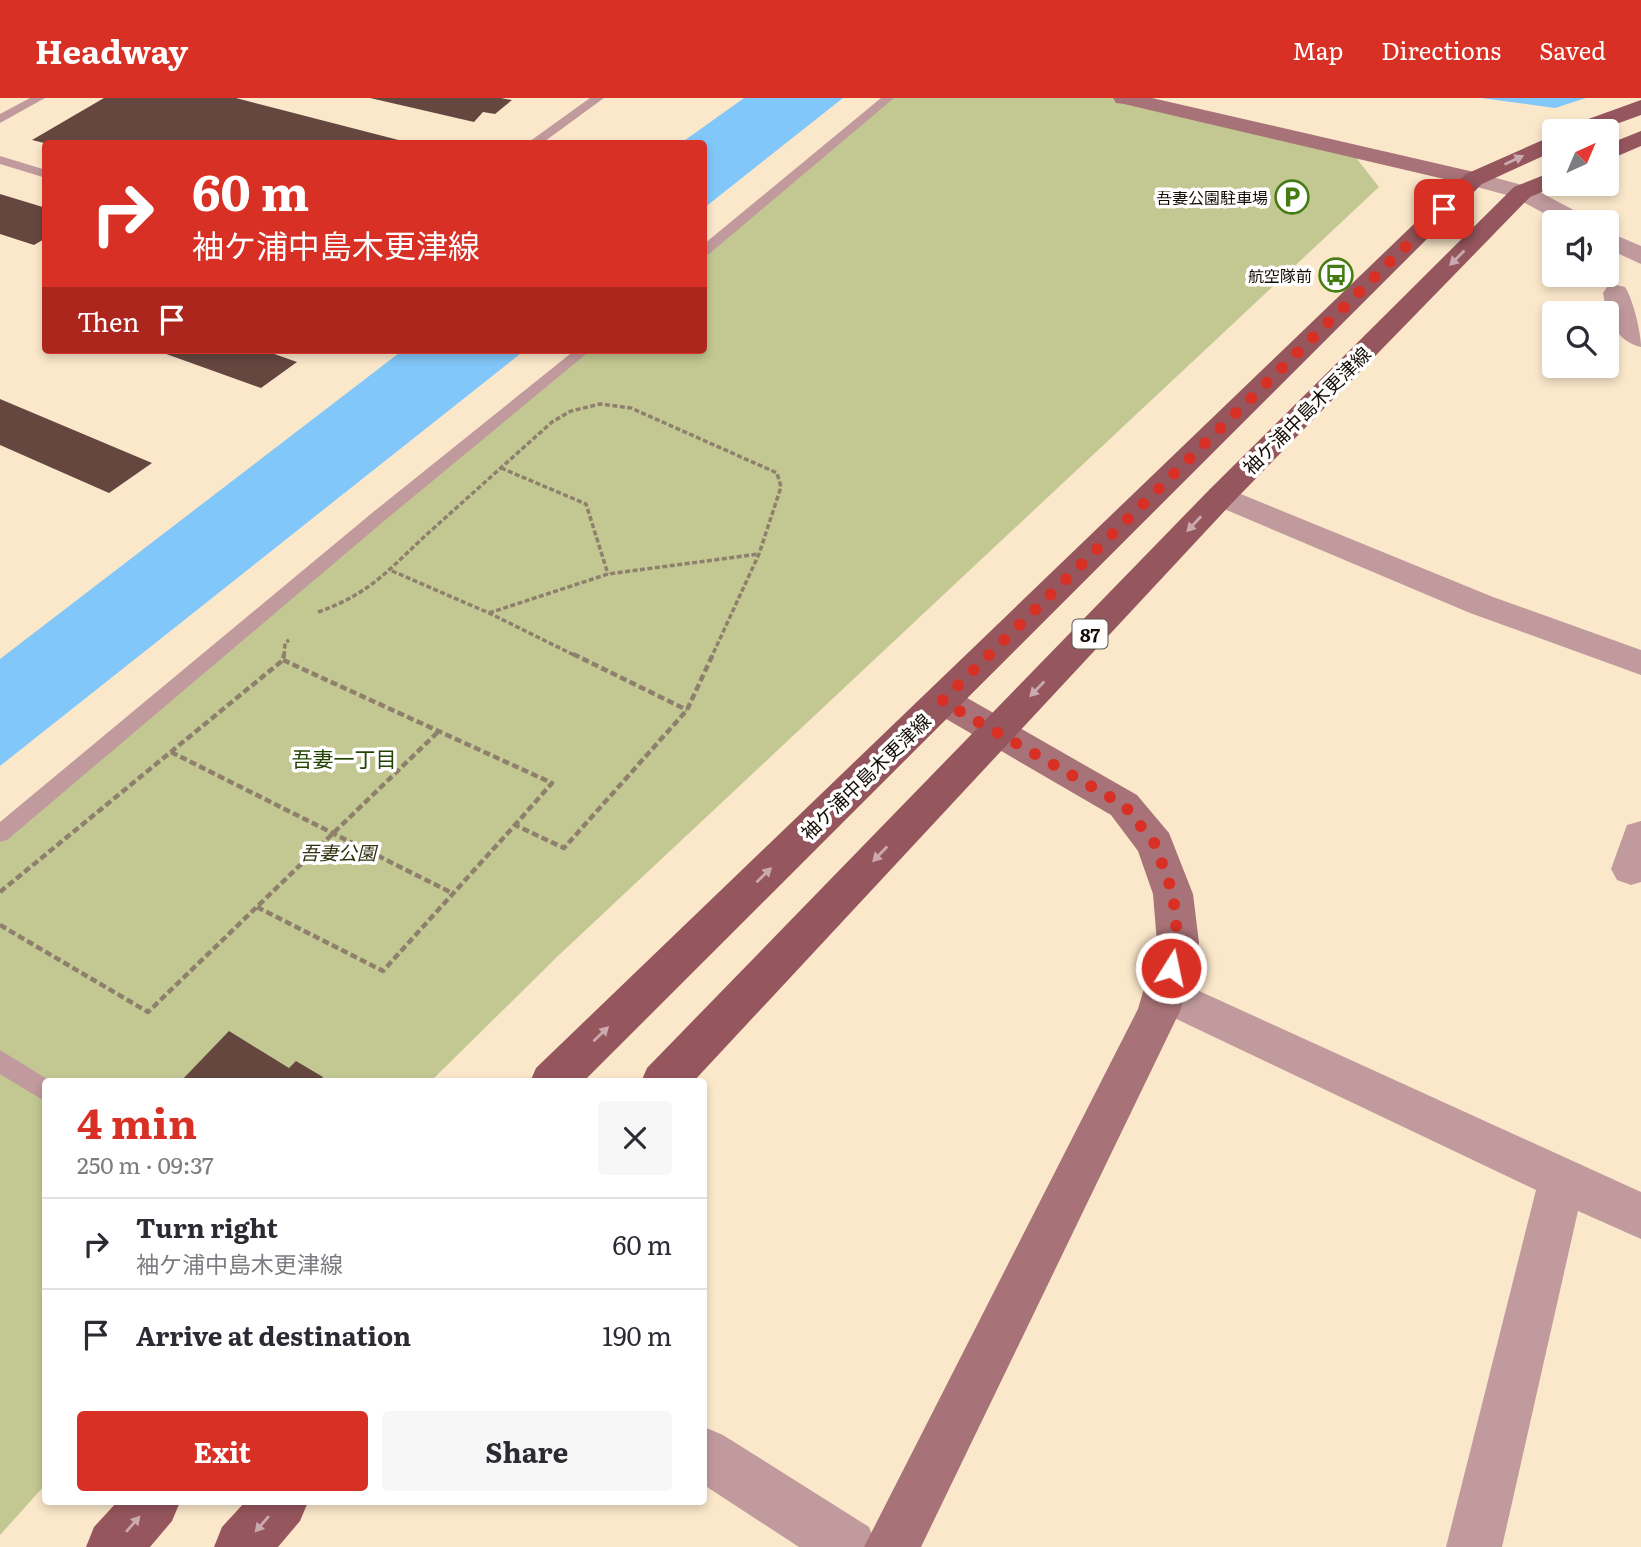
<!DOCTYPE html>
<html lang="en">
<head>
<meta charset="utf-8">
<style>
	:root { --surface:#fff; --page:#f7f7f7; --text:#2b2b33; --muted:#7c7c81; --line:#e1e1e2; --accent:#d93025 }
	body { margin:0; font-family:Literata,"Noto Sans JP",serif; background:var(--page); color:var(--text); height:100vh; display:flex; flex-direction:column; font-size:26px; white-space:nowrap }
	* { box-sizing:border-box; margin:0 }
	p { font-size:23px; color:var(--muted) }
	.icon { flex:none; width:38px; height:38px; fill:none; stroke:currentColor; stroke-width:2; stroke-linecap:round; stroke-linejoin:round }
	.map { position:relative; flex:1; overflow:hidden }
	.drawer { position:absolute; left:42px; top:980px; width:665px; height:427px; display:flex; flex-direction:column; background:var(--surface); border-radius:7px; box-shadow:0 4px 10px #0003 }
	.drawer>* { flex:none }
	.guide { position:absolute; left:42px; top:42px; width:665px; height:214px; border-radius:7px; box-shadow:0 4px 10px #0003; background:#d93025; color:#fff; overflow:hidden }
	.needle { width:46px; rotate:44deg }
	.fabs { position:absolute; left:1542px; top:21px; display:grid; gap:14px }
	.fabs a { display:grid; place-items:center; width:77px; height:77px; border-radius:7px; background:var(--surface); box-shadow:0 4px 10px #0003; font-size:35px }
	.pin { position:absolute; display:grid; place-items:center; width:60px; height:60px; color:#fff; margin:-30px; border-radius:14px; box-shadow:0 4px 10px #0006 }
	.me { position:absolute; width:77px; margin:-38px; rotate:10deg; stroke-linejoin:round; filter:drop-shadow(0 0 5px #0008) }
	.turn { display:flex; align-items:center; gap:24px; height:147px; padding:0 35px; font-size:32px }
	.turn .icon { width:91px; height:91px; stroke-width:2.5 }
	.turn b { display:block; font-size:49px; line-height:60px }
	.then { display:flex; align-items:center; height:66px; padding:0 35px; background:#0003; gap:14px; font-size:26px }
	.round { display:grid; place-items:center; flex:none; width:74px; height:74px; border-radius:7px; background:var(--page) }
	.summary { display:flex; align-items:center; justify-content:space-between; height:119px; padding:0 35px }
	h1 { font-size:42px; font-weight:700; line-height:52px; color:var(--accent) }
	.primary-button { display:flex; gap:14px; margin-top:auto; padding:14px 35px }
	.primary-button a { flex:1; height:80px; border-radius:7px; background:var(--accent); color:#fff; font-size:28px; font-weight:700; line-height:80px; text-align:center }
	.primary-button a+a { background:var(--page); color:var(--text) }
	ul { padding:0; list-style:none }
	li { display:flex; align-items:center; gap:21px; height:91px; padding:0 35px; border-top:2px solid var(--line) }
	li div { flex:1 }
	li b { display:block; font-size:26px }
	li em { font-style:normal }
	header { display:flex; align-items:center; gap:42px; box-sizing:border-box; height:98px; padding:0 35px; background:var(--accent); color:#fff }
	header strong { font-size:33px }
	nav { display:flex; gap:38px; margin-inline-start:auto; font-size:24px }
	.map>svg:first-child { display:block }
	.green { fill:#c3c792 }
	.water { fill:#82c7f9 }
	.building { fill:#654740 }
	.lines { fill:none; stroke-linecap:round; stroke-linejoin:round }
	.path-far1 { stroke:#8e806d; stroke-width:3.5; stroke-dasharray:5 2.5; stroke-linecap:butt }
	.path { stroke:#8e806d; stroke-width:4.5; stroke-dasharray:7 3.5; stroke-linecap:butt }
	.lane { fill:#c09a9d; fill-rule:evenodd }
	.street { fill:#c09a9d; fill-rule:evenodd }
	.secondary { fill:#a87378; fill-rule:evenodd }
	.primary { fill:#96565d; fill-rule:evenodd }
	.oneway { fill:#caaaae }
	.route { stroke:#d93025; stroke-width:12; stroke-dasharray:0 21.6 }
	.labels { text-anchor:middle; dominant-baseline:central; stroke-width:7; stroke-linejoin:round; paint-order:stroke }
	.far-poi-label { font-size:16px; fill:#140d05; stroke:#fff; text-anchor:end }
	.shield { fill:#fff; stroke:#5a5650; stroke-width:2 }
	.shield-label { font-size:18px; font-weight:bold; fill:#140d05 }
	.street-label { font-size:19px; fill:#140d05; stroke:#fff }
	.park-label { font-size:19px; font-style:italic; fill:#30310f; stroke:#fff }
	.neighbourhood-label { font-size:21px; fill:#214400; stroke:#fff }
</style>
</head>
<body>
<header>
<strong>Headway</strong>
<nav><a>Map</a><a>Directions</a><a>Saved</a></nav>
</header>
<div class="map">
<svg width="1641" height="1449" viewBox="0 0 1641 1449">
	<rect width="100%" height="100%" fill="#fbe8cb"/>
	<!-- green -->
	<path class="green" d="M888,0H1124L1350,52L1379,89L560,856L431,983L46,984L45,1387L0,1437V739L585,252H704V153Z"/>
	<!-- water -->
	<g class="water">
		<path d="M744,0H843L704,110V46L681,45Z"/>
		<path d="M1481,0H1586L1555,10Z"/>
		<path d="M403,252H525L0,668V561Z"/>
	</g>
	<!-- building -->
	<g class="building">
		<path d="M104,0H236L414,46H48L32,42Z"/>
		<path d="M370,0H501L512,2L495,16L483,14L474,24Z"/>
		<path d="M0,96L46,110V140L34,147L0,136Z"/>
		<path d="M155,252H263L297,264L261,290Z"/>
		<path d="M0,301L152,365L109,395L0,347Z"/>
		<path d="M229,933L289,970L296,963L323,979L319,984H180Z"/>
	</g>
	<g class="lines">
		<!-- path-far1 -->
		<g class="path-far1">
			<path d="M501,370L586,406L608,476"/>
			<path d="M392,473L489,515L576,558"/>
			<path d="M318,514C375,494 392,467 435,429C474,394 513,359 552,324L571,313L600,306L631,310L777,375L781,389L759,456L712,558"/>
			<path d="M489,515L608,476L759,456"/>
			<path d="M284,558L285,545L289,542"/>
		</g>
		<!-- path -->
		<g class="path">
			<path d="M573,556L687,612"/>
			<path d="M283,562L552,685L515,727"/>
			<path d="M171,654L454,796"/>
			<path d="M0,794L283,562L284,556"/>
			<path d="M257,809L383,873L515,727L564,750L687,612L713,556"/>
			<path d="M0,827L148,914L439,633"/>
		</g>
		<!-- lane -->
		<g class="lane">
			<path d="M30,0H45L0,25V16Z"/>
			<path d="M590,0H604L541,46H526Z"/>
			<path d="M881,0H894L709,156L704,157V146Z"/>
			<path d="M0,58L46,72V80L0,66Z"/>
			<path d="M575,252H591L384,423L7,742L0,744V724L372,415Z"/>
			<path d="M0,952L52,984H46V1004L0,976Z"/>
		</g>
		<!-- street -->
		<g class="street">
			<path d="M1474,74L1530,89L1587,119L1590,124H1560L1514,99L1466,86L1462,81L1466,76Z"/>
			<path d="M1606,133L1641,148V166L1606,150Z"/>
			<path d="M1616,187L1625,189C1633,201 1641,235 1641,249C1615,243 1607,219 1603,195L1607,189Z"/>
			<path d="M1221,388L1493,499L1641,552V577L1470,515L1210,405L1206,398L1210,391Z"/>
			<path d="M1641,723V784L1631,787L1617,782L1611,771L1627,727Z"/>
			<path d="M1164,877L1641,1094V1141L1578,1113L1502,1449H1446L1536,1092L1149,908L1143,895L1149,882Z"/>
			<path d="M704,1329L723,1337L869,1429L877,1449H799L704,1387Z"/>
		</g>
		<!-- secondary -->
		<g class="secondary">
			<path d="M1113,0H1152L1474,74L1482,76L1486,81L1482,86L1474,88L1124,6L1116,5Z"/>
			<path d="M942,589L955,593L1137,697L1169,735L1193,796L1199,845L1180,913L921,1449H864L1138,911L1157,845L1153,796L1138,753L1111,717L929,611L924,602L929,593Z"/>
		</g>
		<!-- primary -->
		<g class="primary">
			<path d="M1641,2V17L1597,33H1566L1569,28Z"/>
			<path d="M1641,33V48L1606,63V47Z"/>
			<path d="M1554,37V53L1482,86L583,984H530L536,970L1466,76Z"/>
			<path d="M1554,73V86H1561L1530,99L1232,405L693,984H641L647,970L1210,391L1514,89Z"/>
			<path d="M117,1404H180L172,1423L150,1449H86L94,1429Z"/>
			<path d="M245,1404H308L300,1423L278,1449H214L222,1429Z"/>
		</g>
	</g>
	<!-- one-way arrows -->
	<defs><path id="oneway-solid" d="M-6-.8H1V-3.2L6.5 0L1 3.2V.8H-6Z" transform="scale(1.75)"/></defs>
	<g class="oneway">
		<use href="#oneway-solid" transform="translate(1514 62) rotate(-25)"/>
		<use href="#oneway-solid" transform="translate(1457 160) rotate(135)"/>
		<use href="#oneway-solid" transform="translate(1194 426) rotate(133)"/>
		<use href="#oneway-solid" transform="translate(1037 591) rotate(134)"/>
		<use href="#oneway-solid" transform="translate(880 756) rotate(134)"/>
		<use href="#oneway-solid" transform="translate(764 777) rotate(-44)"/>
		<use href="#oneway-solid" transform="translate(601 936) rotate(-44)"/>
		<use href="#oneway-solid" transform="translate(133 1426) rotate(-49)"/>
		<use href="#oneway-solid" transform="translate(262 1426) rotate(131)"/>
	</g>
	<g class="lines">
		<!-- route -->
		<path class="route" d="M1171,870L1178,845L1173,796L1155,746L1124,707L942,603L1444,111"/>
	</g>
	<!-- icons -->
	<defs>
		<symbol id="parking-ring" viewBox="-11 -11 22 22"><circle r="9.5" fill="#fff" stroke="#457c13" stroke-width="1.5"/><path d="M-3.5-5.5H1a3.5 3.5 0 0 1 0 7H-1V5.5H-3.5ZM-1-3.4V-.6H.8a1.4 1.4 0 0 0 0-2.8Z" fill="#457c13"/></symbol>
		<symbol id="bus-ring" viewBox="-11 -11 22 22"><circle r="9.5" fill="#fff" stroke="#457c13" stroke-width="1.5"/><path d="M-5-6H5V4H4V6H2V4H-2V6H-4V4H-5ZM-3.5-4V0h7V-4ZM-3.5 1.2v1.5H-2V1.2ZM2 1.2v1.5H3.5V1.2Z" fill="#457c13"/></symbol>
	</defs>
	<g fill-rule="evenodd">
		<use href="#parking-ring" x="1273" y="80" width="38" height="38"/>
		<use href="#bus-ring" x="1317" y="158" width="38" height="38"/>
	</g>
	<g class="labels">
		<!-- far-poi labels -->
		<g class="far-poi-label">
			<text x="1268" y="99">吾妻公園駐車場</text>
			<text x="1312" y="177">航空隊前</text>
		</g>
		<!-- shield labels -->
		<rect class="shield" x="1072.5" y="521.5" width="35" height="29" rx="5"/>
		<g class="shield-label">
			<text x="1090" y="536">87</text>
		</g>
		<!-- street labels -->
		<g class="street-label">
			<text transform="translate(1306 312) rotate(-45)">袖ケ浦中島木更津線</text>
			<text transform="translate(865 678) rotate(-44)">袖ケ浦中島木更津線</text>
		</g>
		<!-- park labels -->
		<g class="park-label">
			<text x="338" y="754">吾妻公園</text>
		</g>
		<!-- neighbourhood labels -->
		<g class="neighbourhood-label">
			<text x="344" y="659">吾妻一丁目</text>
		</g>
	</g>
</svg>
<div class="fabs">
<a><svg class="needle" viewBox="-14 -14 28 28"><path d="M0-13l5 13h-10z" fill="#e53935"/><path d="M0 13l5-13h-10z" fill="#7c7c81"/></svg></a>
<a><svg class="icon" aria-label="sound" viewBox="0 0 24 24"><path d="M4 9h4l5-4v14l-5-4H4zM17 9q2 3 0 6"/></svg></a>
<a><svg class="icon" aria-label="search" viewBox="0 0 24 24"><circle cx="10" cy="10" r="6"/><path d="M15 15l6 6"/></svg></a>
</div>
<div class="pin" style="left:1444px;top:111px;background:#d93025"><svg class="icon" aria-label="arrive" viewBox="0 0 24 24"><path d="M6 21V4h12l-3 4 3 4H6"/></svg></div>
<svg class="me" style="left:1171px;top:870px" viewBox="-20 -20 40 40"><circle r="17" fill="#d93025" stroke="#fff" stroke-width="3"/><path d="M0-11L8 9 0 5-8 9z" fill="#fff"/></svg>
<div class="guide">
<div class="turn"><svg class="icon" aria-label="right" viewBox="0 0 24 24"><path d="M7 20v-9h11M14 6l5 5-5 5"/></svg><div><b>60 m</b>袖ケ浦中島木更津線</div></div>
<div class="then">Then<svg class="icon" aria-label="arrive" viewBox="0 0 24 24"><path d="M6 21V4h12l-3 4 3 4H6"/></svg></div>
</div>
<section class="drawer">
<div class="summary"><div><h1>4 min</h1><p>250 m · 09:37</p></div><a class="round"><svg class="icon" aria-label="close" viewBox="0 0 24 24"><path d="M6 6l12 12M18 6L6 18"/></svg></a></div>
<ul>
<li><svg class="icon" aria-label="right" viewBox="0 0 24 24"><path d="M7 20v-9h11M14 6l5 5-5 5"/></svg><div><b>Turn right</b><p>袖ケ浦中島木更津線</p></div><em>60 m</em></li>
<li><svg class="icon" aria-label="arrive" viewBox="0 0 24 24"><path d="M6 21V4h12l-3 4 3 4H6"/></svg><div><b>Arrive at destination</b></div><em>190 m</em></li>
</ul>
<div class="primary-button"><a>Exit</a><a>Share</a></div>
</section>
</div>
</body>
</html>
